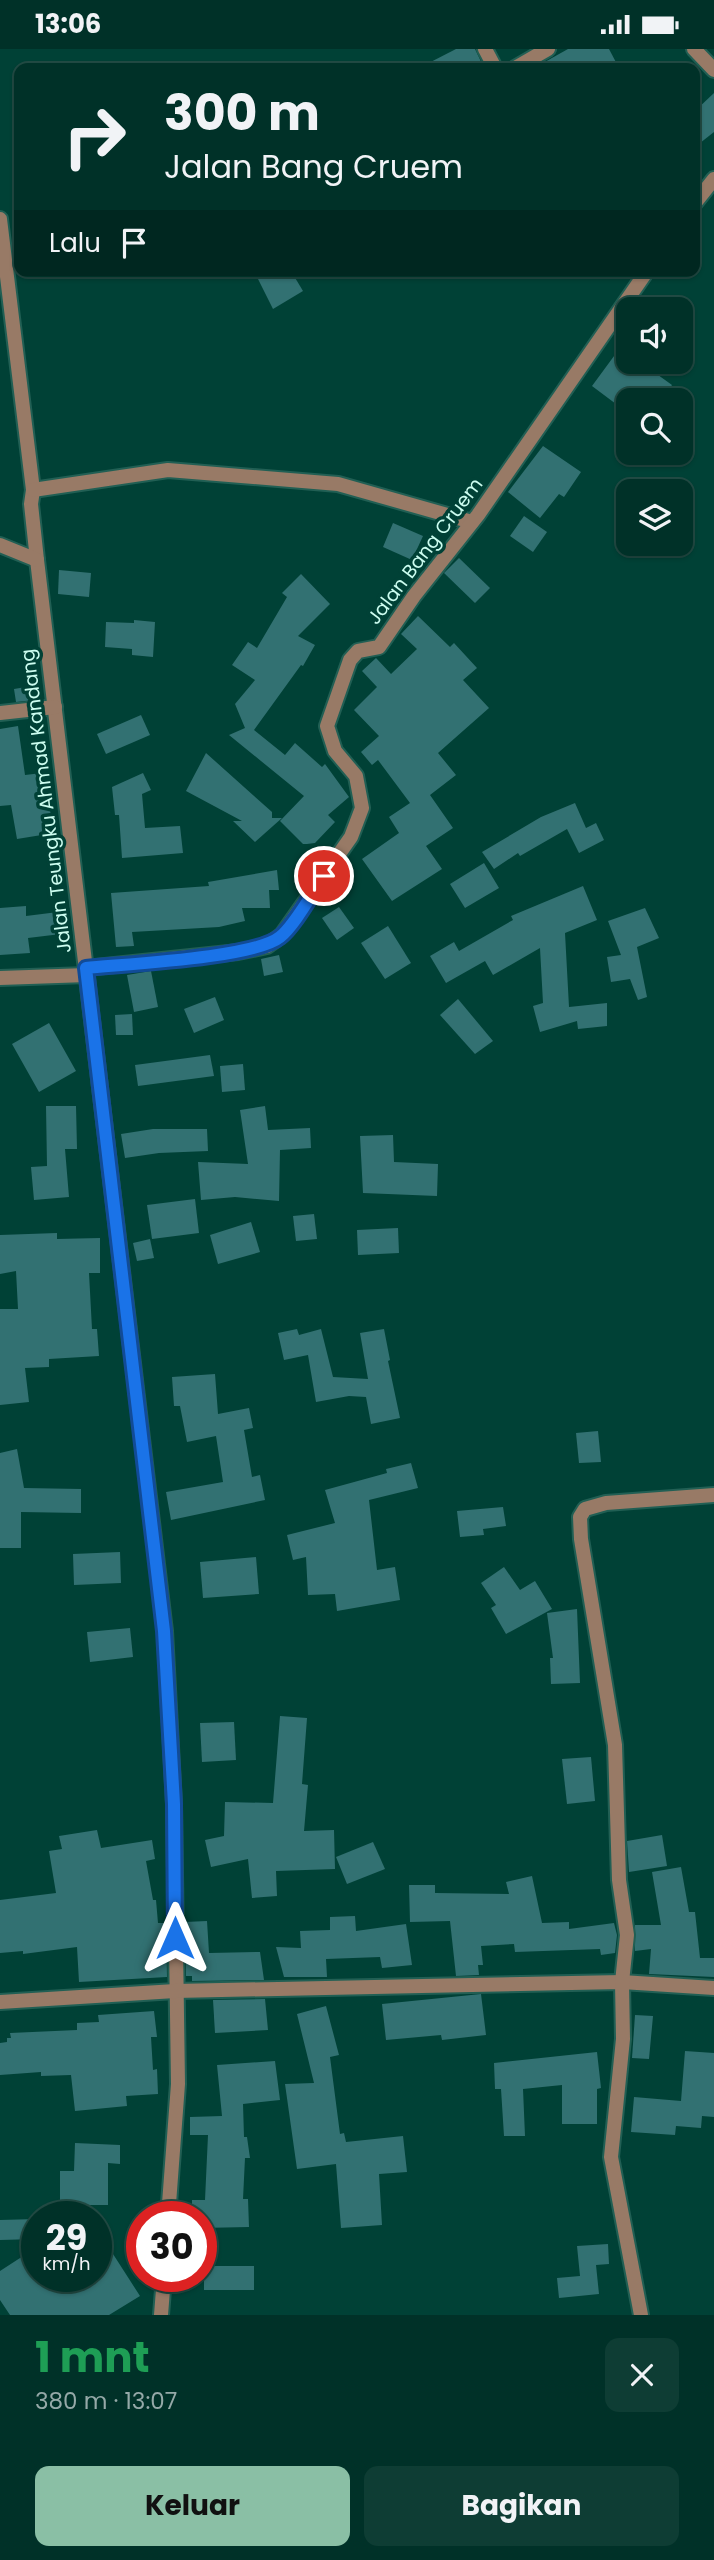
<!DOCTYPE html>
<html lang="id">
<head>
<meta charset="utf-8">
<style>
	:root { --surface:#003128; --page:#0e3d34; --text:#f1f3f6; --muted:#95a9a8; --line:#224c45; --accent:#8abfa5 }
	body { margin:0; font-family:Poppins,sans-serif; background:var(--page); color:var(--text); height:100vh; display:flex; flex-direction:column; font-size:26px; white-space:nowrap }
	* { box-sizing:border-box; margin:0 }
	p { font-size:23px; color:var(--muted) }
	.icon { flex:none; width:38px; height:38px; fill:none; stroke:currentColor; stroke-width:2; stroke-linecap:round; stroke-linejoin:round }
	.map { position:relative; height:2266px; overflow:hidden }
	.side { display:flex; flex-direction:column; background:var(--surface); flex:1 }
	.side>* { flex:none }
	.banner { position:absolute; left:14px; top:14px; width:686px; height:214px; border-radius:14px; box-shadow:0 2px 5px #0004,0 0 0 2px var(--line); background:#003128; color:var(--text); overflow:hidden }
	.buttons { position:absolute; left:616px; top:248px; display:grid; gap:14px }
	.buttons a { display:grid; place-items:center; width:77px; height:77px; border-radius:14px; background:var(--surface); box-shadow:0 2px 5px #0004,0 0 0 2px var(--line); font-size:35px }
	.speed { position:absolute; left:21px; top:2152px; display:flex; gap:14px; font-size:35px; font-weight:700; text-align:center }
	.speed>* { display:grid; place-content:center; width:91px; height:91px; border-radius:50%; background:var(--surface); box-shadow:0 2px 5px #0004,0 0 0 2px var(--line); line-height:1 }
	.speed small { font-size:18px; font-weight:400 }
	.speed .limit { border:10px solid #d22; background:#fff; color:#111 }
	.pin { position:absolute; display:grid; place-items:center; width:60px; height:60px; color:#fff; margin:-30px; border:4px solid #fff; border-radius:50%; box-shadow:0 2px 7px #0007 }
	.me { position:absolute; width:77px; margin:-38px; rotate:0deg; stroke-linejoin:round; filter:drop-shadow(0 0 5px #0008) }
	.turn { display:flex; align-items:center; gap:24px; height:147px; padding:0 35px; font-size:32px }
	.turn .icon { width:91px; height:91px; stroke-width:2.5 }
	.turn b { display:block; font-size:49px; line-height:60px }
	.then { display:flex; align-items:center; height:66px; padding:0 35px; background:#0003; gap:14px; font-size:26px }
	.round { display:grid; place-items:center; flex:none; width:74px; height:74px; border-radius:14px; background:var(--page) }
	.headline { display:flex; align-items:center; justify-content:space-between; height:119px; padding:0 35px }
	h1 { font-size:42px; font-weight:700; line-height:52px; color:#1e9e55 }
	.cta { display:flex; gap:14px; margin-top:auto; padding:14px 35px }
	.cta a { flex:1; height:80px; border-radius:14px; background:var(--accent); color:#111; font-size:28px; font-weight:700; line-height:80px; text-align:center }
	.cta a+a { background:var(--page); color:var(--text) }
	.status { display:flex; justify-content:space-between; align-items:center; height:49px; padding:0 35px; background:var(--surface); direction:ltr }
	.status svg { height:19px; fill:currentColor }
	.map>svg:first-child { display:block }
	.building { fill:#327172 }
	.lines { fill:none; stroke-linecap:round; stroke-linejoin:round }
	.minor-casing { stroke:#215f54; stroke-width:18 }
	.minor { stroke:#987a66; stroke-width:14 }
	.route-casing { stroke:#114b97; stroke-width:18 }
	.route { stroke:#1a73e8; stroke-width:12 }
	.labels { text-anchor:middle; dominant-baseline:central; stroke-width:7; stroke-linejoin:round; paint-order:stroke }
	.street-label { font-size:19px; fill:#ccfdf0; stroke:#004136 }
</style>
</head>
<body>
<div class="status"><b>13:06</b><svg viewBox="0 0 49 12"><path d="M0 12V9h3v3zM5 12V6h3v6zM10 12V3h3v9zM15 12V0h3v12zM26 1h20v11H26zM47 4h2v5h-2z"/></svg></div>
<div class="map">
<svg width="714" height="2266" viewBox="0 0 714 2266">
	<rect width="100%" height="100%" fill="#004136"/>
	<!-- building -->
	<g class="building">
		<path d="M456,0H475L484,19H419Z"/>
		<path d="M568,0H609L619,19H534Z"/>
		<path d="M714,44V83L695,98V62Z"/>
		<path d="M254,222H291L303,242L273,260Z"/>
		<path d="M628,288V313H640L672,336L661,352H628V364L592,337Z"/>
		<path d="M543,397L581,423L564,448L559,445L540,469L508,443Z"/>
		<path d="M524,467L547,483L533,503L510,487Z"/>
		<path d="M393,474L423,487L412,511L383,498Z"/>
		<path d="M459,509L490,539L475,554L444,524Z"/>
		<path d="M59,521L91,524L89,548L58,545Z"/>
		<path d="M301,525L330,555L298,587L315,596L303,617L301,616L254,681L285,706L295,694L322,718L325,715L349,748L328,766L335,773L315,794L307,795H303L280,772L304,747L229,686L245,679L235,655L255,631L232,616L248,593L257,599L287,548L282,544Z"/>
		<path d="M418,567L450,598L454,594L477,619L463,631L489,659L438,704L456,726L430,746L453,779L426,797L442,820L392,852L362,810L399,784L389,768L410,754L378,711L372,716L361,703L379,687L354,661L377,638L362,622L376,609L391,625L417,600L401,585Z"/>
		<path d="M134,571L155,573L153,608L132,606V600L105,598L106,573L134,574Z"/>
		<path d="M32,637L34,651L16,653L14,640Z"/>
		<path d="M141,666L150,686L106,705L97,685Z"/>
		<path d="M18,677L25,726L42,724L45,756L49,755L54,784L17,790L11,756L0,757V680Z"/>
		<path d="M206,704L272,763V769H282L255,793L233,772H242L186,742Z"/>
		<path d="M143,724L151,741L142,745L145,779L180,777L183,804L122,809L119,766H115L112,738Z"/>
		<path d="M575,754L586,779L596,774L604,791L579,804L567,780L520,807L518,804L494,820L482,803L541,768Z"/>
		<path d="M484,814L499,839L465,859L450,835Z"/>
		<path d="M277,821L279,841H269L270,859H242L245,872L219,878L132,883L134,897L116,898L111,844L209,837L208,833Z"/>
		<path d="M583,837L597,871L565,884L569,958L607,954V977L578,980L577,972L540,983L533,957L543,954L540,899L493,926L485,912L446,934L430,907L454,893L459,902L513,871L511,867Z"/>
		<path d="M26,857V867L58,863L61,885L28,889L30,904L0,906V859Z"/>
		<path d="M339,858L354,879L337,891L322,869Z"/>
		<path d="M645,859L659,889L637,898L647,948L638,951L630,930L611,933L607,908L621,906L608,872Z"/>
		<path d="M388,877L411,914L385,930L361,894Z"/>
		<path d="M279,906L283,923L264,927L261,910Z"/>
		<path d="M151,922L158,958L134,963L127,926Z"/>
		<path d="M215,948L224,971L194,984L184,960Z"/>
		<path d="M458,950L493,992L475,1005L440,966Z"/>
		<path d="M132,965L133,986H116L115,966Z"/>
		<path d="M49,974L76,1022L39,1043L12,995Z"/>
		<path d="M210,1006L214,1027L138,1037L135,1016Z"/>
		<path d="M243,1015L245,1041L222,1043L220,1017Z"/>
		<path d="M46,1057H76L77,1100H65L69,1148L34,1151L31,1118L47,1117Z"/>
		<path d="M265,1057L268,1081L310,1079L311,1099L280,1101L279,1152L235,1148L201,1151L198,1113L248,1115L240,1061Z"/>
		<path d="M153,1080H207L208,1102L159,1104L125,1109L121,1085Z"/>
		<path d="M393,1086L394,1113L438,1115L437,1147L363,1144L360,1087Z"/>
		<path d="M195,1150L199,1184L152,1190L147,1156Z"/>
		<path d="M314,1165L317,1190L296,1192L293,1167Z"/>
		<path d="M251,1173L260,1203L218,1215L210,1186Z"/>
		<path d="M398,1179L399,1204L358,1206L357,1181Z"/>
		<path d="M57,1184V1190L100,1189V1224H89L92,1280H97L99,1307L49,1310V1318L25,1319L29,1353L0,1356V1260H18L16,1222L0,1225V1186Z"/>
		<path d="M150,1190L154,1209L137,1212L133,1194Z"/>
		<path d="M297,1280L299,1286L321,1280L333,1328L368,1330L360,1284L384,1280L390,1311L388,1312L400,1369L371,1375L366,1348L349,1347L316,1353L308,1306L284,1311L278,1284Z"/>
		<path d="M215,1325L218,1365L249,1359L253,1379L244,1381L252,1428L260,1426L265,1451L171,1471L166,1443L223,1433L216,1387L187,1393L180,1357H174L172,1328Z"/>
		<path d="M598,1382L601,1413L579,1414L576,1384Z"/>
		<path d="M17,1400L24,1439L81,1440V1464L21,1463V1499H0V1404Z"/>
		<path d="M411,1414L418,1439L369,1451L377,1521L395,1518L400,1551L337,1562L335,1545L308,1546L306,1508L293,1511L287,1486L335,1474L325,1441L387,1424L386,1420Z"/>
		<path d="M503,1458L506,1477L483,1480L484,1486L460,1488L457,1462Z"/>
		<path d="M120,1503L121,1534L74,1536L73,1505Z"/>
		<path d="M256,1508L259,1545L203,1549L200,1513Z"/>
		<path d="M504,1518L520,1541L535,1532L552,1560L506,1585L491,1559L496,1556L481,1534Z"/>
		<path d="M577,1560L580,1634L551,1635L550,1609H553L547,1564Z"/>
		<path d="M130,1579L133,1608L90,1613L87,1583Z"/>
		<path d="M280,1667L307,1669L302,1735L308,1736L304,1782L334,1781L335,1820L276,1822L277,1847L252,1849L248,1810L211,1818L205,1791L224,1787L225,1753L273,1754Z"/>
		<path d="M234,1673L236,1711L202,1713L200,1674Z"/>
		<path d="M591,1708L595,1752L567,1755L562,1710Z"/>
		<path d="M97,1781L101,1799L152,1791L155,1810L146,1812L153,1851H156L158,1874H166L167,1928L79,1933L77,1898L23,1905V1902L0,1904V1851L56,1844L49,1802L62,1800L59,1787Z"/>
		<path d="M662,1786L667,1817L629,1823L627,1792Z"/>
		<path d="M373,1793L385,1820L347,1835L336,1808Z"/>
		<path d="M681,1818L689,1863H695L700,1909H714V1928L649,1925L651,1900L635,1902V1876H661L652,1823Z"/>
		<path d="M532,1827L542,1874L569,1873V1880L614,1874L617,1886L615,1904L601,1906L600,1900L515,1903L514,1895L481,1897L483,1916H478L479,1926L456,1927L450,1872L410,1873L409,1836H435V1844L509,1845L506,1833Z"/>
		<path d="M355,1867L356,1882L406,1875L412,1916L382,1919L380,1908L326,1910L327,1928H284L276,1898L301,1899L300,1882L330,1881V1868Z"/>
		<path d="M207,1872L209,1904L260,1903L264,1931L192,1932V1927H186L185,1873Z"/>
		<path d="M481,1945L486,1986L442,1991L441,1986L386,1991L382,1955Z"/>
		<path d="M265,1950L268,1981L215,1984L213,1951Z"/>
		<path d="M326,1957L339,2006L330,2008L340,2085L344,2084L346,2093L403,2087L407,2123L379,2125L382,2176L341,2179L336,2115L297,2120L285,2035L314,2034L297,1965Z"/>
		<path d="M154,1962L157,1988H151L153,2021L157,2020L158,2045L126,2047L127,2057L75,2062L71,2026L41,2027V2023L0,2026V1994L7,1993V1989H11L10,1984L77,1981V1974L99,1973L98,1966Z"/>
		<path d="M635,1966L653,1967L649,2010L632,2009Z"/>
		<path d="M685,2002L714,2004V2068L702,2067L701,2079L676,2077L675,2086L631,2083L634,2048L681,2052Z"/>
		<path d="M597,2003L601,2039L597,2040V2075H562V2036L523,2040L525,2087H504L501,2040H495L494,2014Z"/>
		<path d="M275,2012L280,2051L243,2055L244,2088H247L250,2109H245L243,2150H248L249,2178L201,2179V2168H192V2151H205L208,2086H190V2068L222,2067L217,2016Z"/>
		<path d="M75,2094L120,2096V2115L108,2114V2156H60V2122H74Z"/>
		<path d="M37,2170V2190L0,2191V2171Z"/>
		<path d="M608,2195L609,2215L596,2216L599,2245L559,2249L557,2229L580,2227L577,2197Z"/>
		<path d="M37,2198V2228H96V2216L113,2205L140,2247L109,2266H10L0,2251V2222Z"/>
		<rect x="204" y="2217" width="50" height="24"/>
	</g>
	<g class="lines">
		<defs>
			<g id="minor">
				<path d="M485,0L495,19"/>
				<path d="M694,0L714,21"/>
				<path d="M515,19L548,0"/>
				<path d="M695,154L714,130"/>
				<path d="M0,170L33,441L31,455L37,511L165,1582L174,1755L178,2035L168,2168"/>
				<path d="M33,441L168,421L338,435L472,473"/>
				<path d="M0,496L37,511"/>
				<path d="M0,664L55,658"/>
				<path d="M86,919L238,903L267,897L282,886L351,788L362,759L356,727L335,702L327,677L350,611L358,602L379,598L414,547L478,466L647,222"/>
				<path d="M0,929L87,926"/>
				<path d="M0,1953L175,1942L422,1937L622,1933L714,1939"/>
				<path d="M161,2266L164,2228"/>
				<path d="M641,2266L611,2108L623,1990L622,1933L627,1886L619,1831L615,1696L581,1490L580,1468L585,1460L606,1454L714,1446"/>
			</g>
		</defs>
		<!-- minor casing -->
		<use href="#minor" class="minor-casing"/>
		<!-- minor -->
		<use href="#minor" class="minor"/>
	</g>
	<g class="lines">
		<defs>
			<path id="route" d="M175,1889L174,1755L164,1582L86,919C125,915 254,909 280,888C295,876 312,844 324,827"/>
		</defs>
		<!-- route casing -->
		<use href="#route" class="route-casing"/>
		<!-- route -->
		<use href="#route" class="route"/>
	</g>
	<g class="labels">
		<!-- street labels -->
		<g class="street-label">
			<text transform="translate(425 502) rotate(-53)">Jalan Bang Cruem</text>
			<text transform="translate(46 752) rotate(-97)">Jalan Teungku Ahmad Kandang</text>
		</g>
	</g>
</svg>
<div class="buttons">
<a><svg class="icon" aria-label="sound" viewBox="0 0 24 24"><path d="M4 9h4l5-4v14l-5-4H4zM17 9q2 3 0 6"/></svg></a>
<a><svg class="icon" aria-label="search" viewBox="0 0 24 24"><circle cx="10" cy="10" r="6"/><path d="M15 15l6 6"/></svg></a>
<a><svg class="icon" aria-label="layers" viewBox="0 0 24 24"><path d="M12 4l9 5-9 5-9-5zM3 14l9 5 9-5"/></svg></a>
</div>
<div class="speed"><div>29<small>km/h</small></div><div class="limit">30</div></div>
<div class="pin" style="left:324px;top:827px;background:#d93025"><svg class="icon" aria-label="arrive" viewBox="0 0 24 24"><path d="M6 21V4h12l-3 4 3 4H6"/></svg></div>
<svg class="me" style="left:175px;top:1889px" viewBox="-20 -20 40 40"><path d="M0-17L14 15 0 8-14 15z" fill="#1a73e8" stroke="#fff" stroke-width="4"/></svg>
<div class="banner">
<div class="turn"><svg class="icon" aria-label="right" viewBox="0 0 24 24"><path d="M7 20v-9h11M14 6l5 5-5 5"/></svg><div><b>300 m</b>Jalan Bang Cruem</div></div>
<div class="then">Lalu<svg class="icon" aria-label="arrive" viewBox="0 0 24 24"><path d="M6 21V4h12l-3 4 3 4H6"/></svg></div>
</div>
</div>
<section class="side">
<div class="headline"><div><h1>1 mnt</h1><p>380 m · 13:07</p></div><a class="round"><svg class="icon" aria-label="close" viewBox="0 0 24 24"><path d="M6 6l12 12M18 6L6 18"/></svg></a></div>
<div class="cta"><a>Keluar</a><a>Bagikan</a></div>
</section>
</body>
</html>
